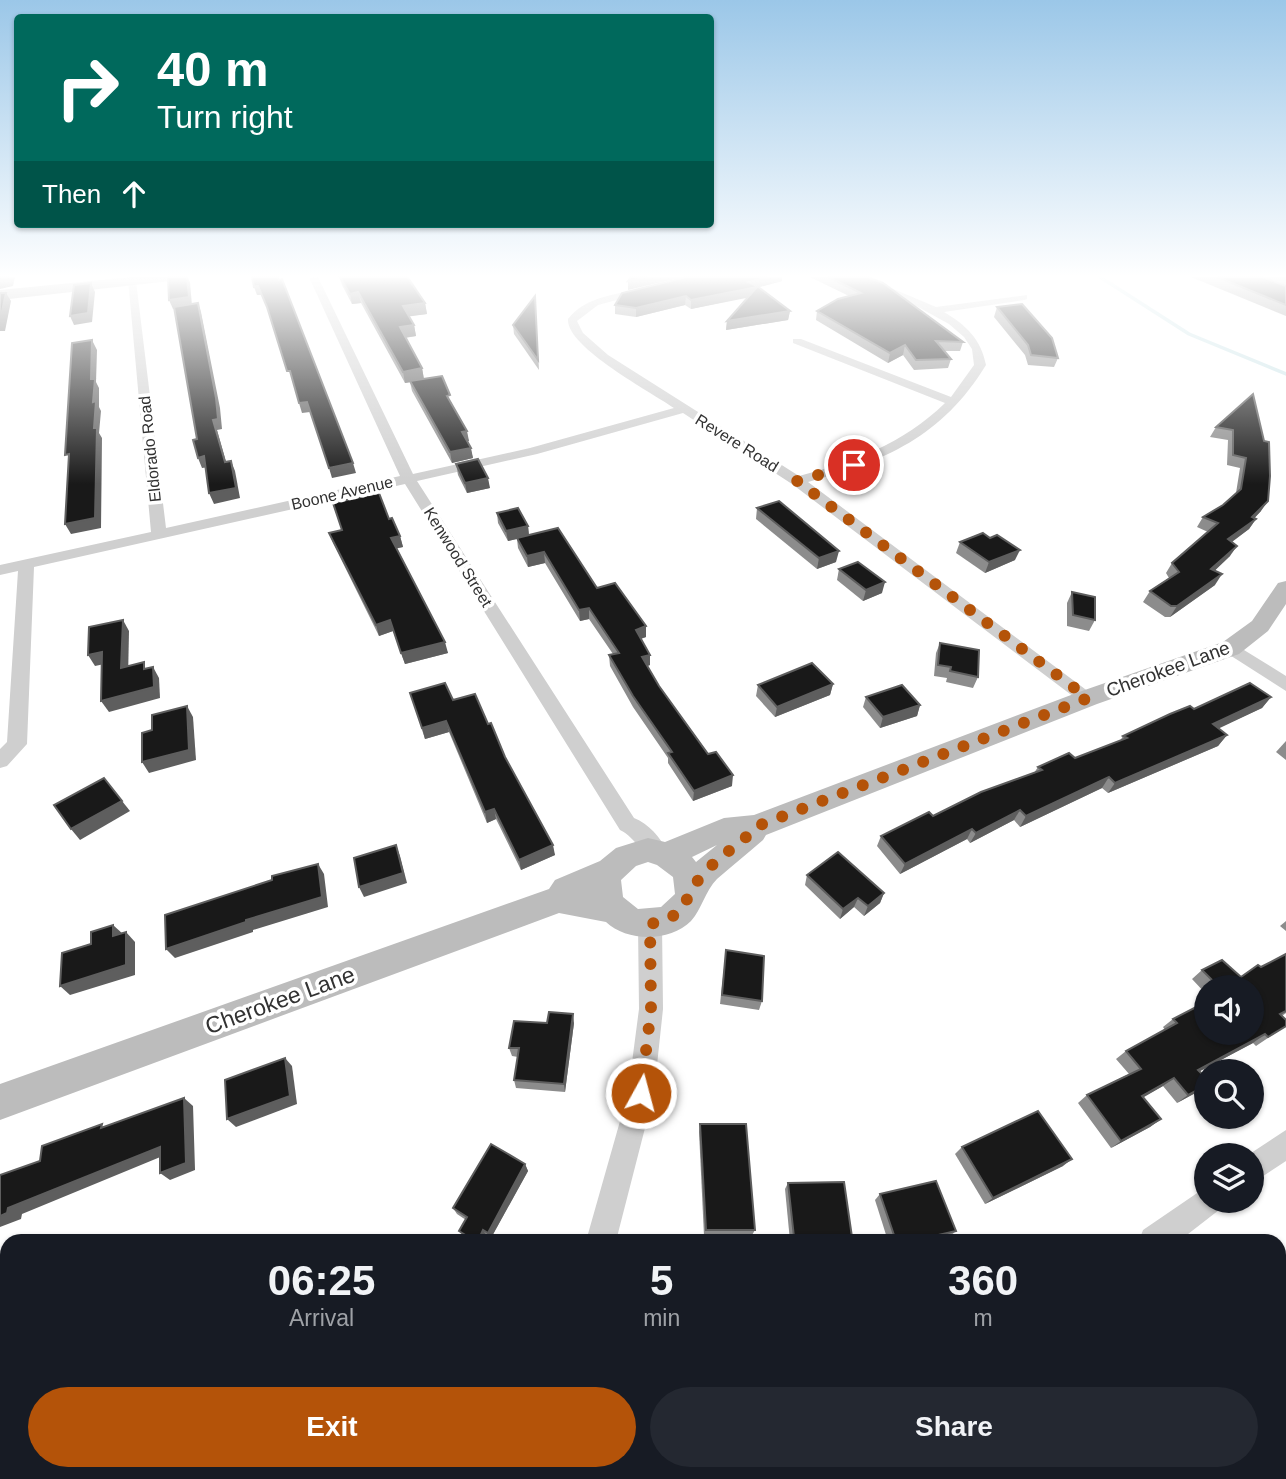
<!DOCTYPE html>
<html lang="en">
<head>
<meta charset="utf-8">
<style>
	:root { --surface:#171b24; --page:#242831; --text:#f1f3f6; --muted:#9ea1a6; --accent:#b45309 }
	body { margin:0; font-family:Helvetica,sans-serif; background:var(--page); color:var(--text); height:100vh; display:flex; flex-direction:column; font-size:26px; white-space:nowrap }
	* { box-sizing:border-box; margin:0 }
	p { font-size:23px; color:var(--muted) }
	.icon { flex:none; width:38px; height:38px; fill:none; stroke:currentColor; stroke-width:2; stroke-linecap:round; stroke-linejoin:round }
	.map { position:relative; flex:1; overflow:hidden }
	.drawer { position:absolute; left:0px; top:1234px; width:1286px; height:247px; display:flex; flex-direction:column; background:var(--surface); border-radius:21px 21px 0 0; box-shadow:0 2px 5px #0004 }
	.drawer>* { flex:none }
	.banner { position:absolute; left:14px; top:14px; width:700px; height:214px; border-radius:7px; box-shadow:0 2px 5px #0004; background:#00695c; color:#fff; overflow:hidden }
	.buttons { position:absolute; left:1194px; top:975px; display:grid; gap:14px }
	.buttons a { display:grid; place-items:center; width:70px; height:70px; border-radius:50%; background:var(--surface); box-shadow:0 2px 5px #0004; font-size:35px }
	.pin { position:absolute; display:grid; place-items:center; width:60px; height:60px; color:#fff; margin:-30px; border:4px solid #fff; border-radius:50%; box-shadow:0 2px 7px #0007 }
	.me { position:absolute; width:77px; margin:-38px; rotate:7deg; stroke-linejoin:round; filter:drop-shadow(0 0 5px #0008) }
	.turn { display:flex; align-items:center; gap:24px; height:147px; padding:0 28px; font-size:32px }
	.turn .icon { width:91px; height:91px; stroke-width:2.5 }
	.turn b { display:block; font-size:49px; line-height:60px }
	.then { display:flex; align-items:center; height:66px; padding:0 28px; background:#0003; gap:14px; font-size:26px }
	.eta { display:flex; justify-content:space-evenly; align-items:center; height:119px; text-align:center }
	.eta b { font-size:42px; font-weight:600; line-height:49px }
	.action { display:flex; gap:14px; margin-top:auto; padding:14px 28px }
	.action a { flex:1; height:80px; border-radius:42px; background:var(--accent); color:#fff; font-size:28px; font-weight:600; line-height:80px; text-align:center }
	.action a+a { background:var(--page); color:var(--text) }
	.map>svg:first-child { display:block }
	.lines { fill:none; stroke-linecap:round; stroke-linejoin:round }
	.stream { stroke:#c9e3e7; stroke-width:3.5 }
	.street { fill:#cfcfcf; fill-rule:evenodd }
	.secondary { fill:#bcbcbc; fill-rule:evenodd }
	.primary { fill:#aaa; fill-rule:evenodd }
	.wall { fill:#8c8c8c }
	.shaded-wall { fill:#5e5e5e }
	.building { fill:#191919; stroke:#5e5e5e; stroke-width:2 }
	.route { stroke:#b45309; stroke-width:12; stroke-dasharray:0 21.6 }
	.labels { text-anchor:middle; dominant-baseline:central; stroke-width:7; stroke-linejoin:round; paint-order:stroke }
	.far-street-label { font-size:16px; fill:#323232; stroke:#fff }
	.street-label { font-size:19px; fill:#323232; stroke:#fff }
	.near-street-label { font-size:23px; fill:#323232; stroke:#fff }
</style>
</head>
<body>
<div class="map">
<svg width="1286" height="1479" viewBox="0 0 1286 1479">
	<rect width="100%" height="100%" fill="#fff"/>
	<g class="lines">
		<!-- stream -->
		<path class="stream" d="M1100,277L1189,334L1286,374"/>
		<!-- street -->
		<g class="street">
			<path d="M309,277H318L413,474L530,448L674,408C651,392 566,347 568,319C586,296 618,294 645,288L650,291L598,305L577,321L583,333L608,355L799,476C853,462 903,444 945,403L793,343V339H801L951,397L974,365L972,349L964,337L949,324L909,302L854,277H865L936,307L1027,295V299L1024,300L944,312C966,325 981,339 986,365C942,437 885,461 808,482L1097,698L1094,703H1082L792,484L683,413L537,454L417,481L634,818C649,824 660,837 667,851L664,857C644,864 638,838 620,830L405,484L34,567L27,744L7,766L0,768V749L7,742L18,571L0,575V565L151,532L128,279L136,281L166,528L400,476Z"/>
			<path d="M1231,642L1286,676V691L1225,652L1222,648L1225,644Z"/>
			<path d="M650,914L658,917L662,924L663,1009L654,1093L616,1241H586L628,1093L639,1009L638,924L642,917Z"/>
			<path d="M1286,1130V1161L1251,1184V1155H1248Z"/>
			<path d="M1206,1187V1200H1223L1219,1210L1179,1241H1139L1143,1230Z"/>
			<path d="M471,1474H506L504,1479H469Z"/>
			<path d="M981,1474H1017L1019,1479H983Z"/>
		</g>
		<!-- secondary -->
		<path class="secondary" d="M1286,581V604L1268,631L1239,654L1097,704L766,835L763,840C748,853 732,866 717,879C705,891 702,909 691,921C670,942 627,942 606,922L559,913L0,1120V1084L549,889L555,880L600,861L616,848L648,838L665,842L724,818L754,815L1079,692L1223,642L1252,621L1278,583ZM717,845L696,862L692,857ZM648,862L657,865L673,877L675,894L661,907L638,909L623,897L621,880L636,866Z"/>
		<!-- primary -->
		<path class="primary" d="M132,277H177L170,281L0,300V290Z"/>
	</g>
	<!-- wall -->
	<g class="wall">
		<path d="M339,277L425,303L427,314L409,316L414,325L416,336L405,338L422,368L424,379L451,402L469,441H468L473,458L452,463L412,391L410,382L405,383L361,303L352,304L342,285Z"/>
		<path d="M687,277H782V281L759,287L790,311L788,320L726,330L727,321L747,297L691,309L685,305L636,317L615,314V305Z"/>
		<path d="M810,277H867L963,342L960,351H944L951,359L948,368L914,370L903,355L888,363L816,320L817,311L849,296Z"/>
		<path d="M1191,277H1286V316Z"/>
		<path d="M535,296L539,370L514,334L513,325Z"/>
		<path d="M997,307L1058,358L1054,367L1028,365L1025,355L994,317Z"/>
		<path d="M1253,394L1261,511L1254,518L1256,519L1249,529L1232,542L1230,556L1214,571L1215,585L1170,617H1165L1143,602L1150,591L1169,578L1166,573L1172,563L1208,532L1197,527L1203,517L1223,505L1236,493L1240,468L1227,465L1228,440L1210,437L1216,427Z"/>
		<path d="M456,464L490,488L467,493L458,475Z"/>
		<path d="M757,508L836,562L817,569L756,519Z"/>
		<path d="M497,513L528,526L529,535L597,588L646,637L641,639L650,665L647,666L659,686L732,786L693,801L668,763V758L633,707L610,666L609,655L613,654L589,619L580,621L545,563L528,567L518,548L517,539L508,541L498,523Z"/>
		<path d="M389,519L400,536L403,547L397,548L448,653L405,664L393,631L379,636L333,543L329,533Z"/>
		<path d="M960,542L1015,560L985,573L956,553Z"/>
		<path d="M839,569L882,593L863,601L837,580Z"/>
		<path d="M1072,592L1095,620L1089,631L1067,626V603Z"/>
		<path d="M940,643L978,677L973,688L946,682L947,678L934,676L936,653Z"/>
		<path d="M833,684L830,695L775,717L756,696L758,685Z"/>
		<path d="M410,693L453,700L488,724L555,855L521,870L496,819L487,823L449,732L425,739Z"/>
		<path d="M866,697L920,705L917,716L880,728L863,707Z"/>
		<path d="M1271,697L1262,708L1218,728L1227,735L1218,746L1108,793L1102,788L1020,827L1014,820L970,843L967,839L900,874L877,846L881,836L933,816L1034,773L1038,767L1075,758L1120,741L1123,736L1194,709Z"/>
		<path d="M1286,741V760L1276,752Z"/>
		<path d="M807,875L884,893L880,903L864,916L854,907L840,919L805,885Z"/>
		<path d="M1286,921V931L1280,926Z"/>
		<path d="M726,950L762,1001L759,1010L720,1004Z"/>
		<path d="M1286,954V1013L1282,1016L1277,1032L1256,1046L1253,1043L1200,1071L1199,1091L1177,1103L1163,1086L1143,1097L1161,1119L1150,1127L1111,1148L1078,1103L1087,1095L1129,1074L1116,1059L1126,1051L1165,1030L1163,1027L1173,1019L1251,987H1206V994L1192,979L1202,970L1241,977Z"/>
		<path d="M574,1023L565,1092L516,1088L514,1080L518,1057L512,1056L509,1048Z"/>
		<path d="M700,1124L755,1230L752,1235L704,1236L699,1132Z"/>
		<path d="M962,1147L1063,1166L985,1204L955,1154Z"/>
		<path d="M525,1164L528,1171L491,1238L487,1236L484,1241H470L463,1236L459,1231L466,1220L457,1214L453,1208Z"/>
		<path d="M788,1183L852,1237L849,1241H790L785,1189Z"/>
		<path d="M880,1194L956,1231L949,1237L930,1241H888L875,1200Z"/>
		<path d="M1286,1289V1318L1279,1310V1294Z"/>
		<path d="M1279,1361L1286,1370V1436H1279Z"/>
		<path d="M1124,1474H1214L1211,1479H1127Z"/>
	</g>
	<!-- shaded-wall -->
	<g class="shaded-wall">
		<path d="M9,277H15L13,286L0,289V279Z"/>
		<path d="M187,277L190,282L192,306L173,309L169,300Z"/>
		<path d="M648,277H684L628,290V281Z"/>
		<path d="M768,277H782V281L756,288V296L691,309V300Z"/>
		<path d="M91,283L95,292L92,322L74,325L70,316Z"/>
		<path d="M258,286L261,295H257L254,287Z"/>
		<path d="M358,292L361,303L352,304L350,294Z"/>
		<path d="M6,293L11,301L5,331H0V320Z"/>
		<path d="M686,296L685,305L636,317V308Z"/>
		<path d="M198,303L201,312L220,408L222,429L217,430L229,472L225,462L213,420Z"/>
		<path d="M425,303L427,314L405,317L403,306Z"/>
		<path d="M790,311L788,320L726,330L727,321Z"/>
		<path d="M414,325L416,336L402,338L400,327Z"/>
		<path d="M92,340L97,350L96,382L99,388V407L101,411L99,433L102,438L101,528L71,534L65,524L94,428L93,402L91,379Z"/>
		<path d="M905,345L903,355L888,363L890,353Z"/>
		<path d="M422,368L424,380L405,383L403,372Z"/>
		<path d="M307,402L310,412L302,413L299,403Z"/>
		<path d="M467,431L469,441L464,442L462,432Z"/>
		<path d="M471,448L473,458L452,463L450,452Z"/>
		<path d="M204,456L209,467L202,468L198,458Z"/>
		<path d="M231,461L235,471L240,498L214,504L209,493Z"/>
		<path d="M353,463L356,473L332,478L329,468Z"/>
		<path d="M488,478L490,488L467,493L465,483Z"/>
		<path d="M1268,501L1261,511L1249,524L1256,519L1249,529L1222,549L1228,539Z"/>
		<path d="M528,526L529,536L508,541L506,531Z"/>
		<path d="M400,536L403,547L394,549L391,538Z"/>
		<path d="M1237,546L1230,556L1205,580L1211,569Z"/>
		<path d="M1020,550L1015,560L985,573L989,562Z"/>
		<path d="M839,551L836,562L817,569L819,558Z"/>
		<path d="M544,552L545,563L528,567L527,556Z"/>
		<path d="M1222,574L1215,585L1170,617L1177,606Z"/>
		<path d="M885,582L882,593L863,601L866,590Z"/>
		<path d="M589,608V619L580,621L579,610Z"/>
		<path d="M123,620L129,631L128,679L121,668Z"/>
		<path d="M390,620L393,631L379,636L376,625Z"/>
		<path d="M646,626V637L636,640V630Z"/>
		<path d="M445,642L448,653L405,664L401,653Z"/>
		<path d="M102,652L109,663L95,666L88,655Z"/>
		<path d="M650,655V665L642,668V657Z"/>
		<path d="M153,667L159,678L160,698L109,712L101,701Z"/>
		<path d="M833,684L830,695L775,717L777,707Z"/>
		<path d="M1271,697L1262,708L1205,735L1213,724Z"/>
		<path d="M920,705L917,716L880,728L883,717Z"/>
		<path d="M187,706L193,717L196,760L149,773L142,762Z"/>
		<path d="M446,721L449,732L425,739L422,728Z"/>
		<path d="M1227,735L1218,746L1108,793L1115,783Z"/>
		<path d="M733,775L732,786L693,801L694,791Z"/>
		<path d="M1109,777L1102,788L1020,827L1026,816Z"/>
		<path d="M122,801L130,811L80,840L71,829Z"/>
		<path d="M494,809L496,819L487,823L485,812Z"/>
		<path d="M1020,810L1014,820L970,843L976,833Z"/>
		<path d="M972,829L967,839L900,874L905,864Z"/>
		<path d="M396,845L400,856L407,883L364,897L359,887Z"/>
		<path d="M553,845L555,855L521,870L519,860Z"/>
		<path d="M318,864L324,874L328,907L253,930V932L175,958L166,949L246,920Z"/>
		<path d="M884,893L880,903L864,916L868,906Z"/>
		<path d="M858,898L854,907L840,919L843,909Z"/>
		<path d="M113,925L123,934L113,936Z"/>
		<path d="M126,932L135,942V975L70,995L60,986Z"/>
		<path d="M573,1014L574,1023L565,1092L564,1084Z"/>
		<path d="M1265,1034L1253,1043L1187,1078L1198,1070Z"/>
		<path d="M285,1058L292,1066L297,1104L236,1127L227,1119Z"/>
		<path d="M1174,1078L1163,1086L1132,1104L1142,1096Z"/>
		<path d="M1206,1086L1199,1091L1177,1103L1188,1095Z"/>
		<path d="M184,1098L193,1106L195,1170L170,1180L160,1173Z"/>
		<path d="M1161,1119L1150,1127L1111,1148L1121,1141Z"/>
		<path d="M160,1147L170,1153L22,1214L21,1219L0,1227V1216L8,1208Z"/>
		<path d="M1072,1159L1063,1166L985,1204L993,1198Z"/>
		<path d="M525,1164L528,1171L491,1238L488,1233Z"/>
		<path d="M483,1230L487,1236L484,1241H478Z"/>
		<path d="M330,1474H338L342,1479H334Z"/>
	</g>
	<!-- building -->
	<g class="building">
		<path d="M0,277H9L0,279Z"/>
		<path d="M168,277H187L189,297L169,300Z"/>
		<path d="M252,277H278L279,280L282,279L353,463L329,468L307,402L299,403L290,371H287L267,307L258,286L254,287Z"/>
		<path d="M340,277H407L408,278L425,303L403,306L414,325L400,327L422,368L403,372L358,292L350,294Z"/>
		<path d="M631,277H648L628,281Z"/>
		<path d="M687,277H768L748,282L757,286L790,311L727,321L757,287L691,300L686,296L636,308L615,305L622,293Z"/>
		<path d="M828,277H867L883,283L963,342L936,341L951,359L916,360L905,345L890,353L817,311L838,299L861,293Z"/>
		<path d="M1217,277H1262L1286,286V305Z"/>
		<path d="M91,283L88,313L70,316L74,285Z"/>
		<path d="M0,293H6L0,320Z"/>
		<path d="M535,296L538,360L513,325Z"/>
		<path d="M198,303L216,398L218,419L213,420L225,462L231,461L236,488L209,493L204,456L198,458L193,440L197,439L174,307Z"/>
		<path d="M1022,304L1052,338L1058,358L1031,355L1028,345L997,307Z"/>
		<path d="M92,340L91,379H95L93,402L96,401L94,428H97L95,518L65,524L69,454L65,455L72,343Z"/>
		<path d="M442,376L450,395L447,396L467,431L462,432L471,448L450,452L410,381Z"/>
		<path d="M1253,394L1264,441L1269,442L1270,476L1268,501L1252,517L1256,519L1228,539L1237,546L1211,569L1222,574L1177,606H1171L1150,591L1179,572L1172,563L1218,523L1203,517L1223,505L1241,489L1246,458L1233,455V430L1216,427Z"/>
		<path d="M478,459L488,478L465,483L456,464Z"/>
		<path d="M379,493L389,519L392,518L400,536L391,538L445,642L401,653L390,620L376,625L329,533L342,530L333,503Z"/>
		<path d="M779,501L839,551L819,558L757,508Z"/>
		<path d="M518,508L528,526L506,531L497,513Z"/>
		<path d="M558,528L597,588L615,583L646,626L636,630L650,655L642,657L659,686L708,754L716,752L733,775L694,791L668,753L672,752L633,696L609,655L619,653L589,608L579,610L544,552L527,556L517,538Z"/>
		<path d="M983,533L990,538L997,535L1020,550L989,562L960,542Z"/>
		<path d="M858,562L885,582L866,590L839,569Z"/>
		<path d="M1072,592L1095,597V620L1073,615Z"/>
		<path d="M123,620L121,668L144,662V669L153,667L154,687L101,701L102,652L88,655L89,627Z"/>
		<path d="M940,643L979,650L978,677L950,671L951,667L938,665Z"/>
		<path d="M812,663L833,684L777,707L758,685Z"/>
		<path d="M445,683L453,700L475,694L488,724L491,723L505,757L553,845L519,860L494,809L485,812L446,721L422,728L410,693Z"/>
		<path d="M1250,683L1271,697L1213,724L1227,735L1115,783L1109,777L1026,816L1020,810L976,833L972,829L905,864L881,836L929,812L933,816L981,792L1042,770L1038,767L1069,753L1075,758L1127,738L1123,736L1170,714L1190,706L1194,709Z"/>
		<path d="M902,685L920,705L883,717L866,697Z"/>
		<path d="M187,706L189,750L142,762V733L152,730V715Z"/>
		<path d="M104,778L122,801L71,829L54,805Z"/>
		<path d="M396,845L403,873L359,887L354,858Z"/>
		<path d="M838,852L884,893L868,906L858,898L843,909L807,875Z"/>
		<path d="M318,864L322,897L246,920V922L166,949L165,915L272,880V876Z"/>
		<path d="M113,925V936L126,932V965L60,986L62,953L91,944V932Z"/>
		<path d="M726,950L764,956L762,1001L722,995Z"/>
		<path d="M1286,954V1011L1280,1014L1286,1020V1026L1268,1037L1265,1034L1198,1070L1206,1078V1085L1188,1095L1174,1078L1142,1096L1161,1119L1121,1141L1087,1095L1141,1069L1126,1051L1177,1023L1173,1019L1206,1002V1032H1251V987H1219L1202,970L1222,960L1241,977L1258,965L1261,967Z"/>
		<path d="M549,1012L573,1014L564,1084L514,1080L519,1048H509L514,1021L547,1023Z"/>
		<path d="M285,1058L290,1096L227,1119L225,1080Z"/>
		<path d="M184,1098L186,1163L160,1173V1147L8,1208L7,1213L0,1216V1175L40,1161L42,1146L102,1124L101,1128Z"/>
		<path d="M1038,1111L1072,1159L993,1198L962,1147Z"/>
		<path d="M700,1124H746L755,1230H706Z"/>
		<path d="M491,1144L525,1164L488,1233L483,1230L478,1241H475L459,1231L467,1217L453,1208Z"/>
		<path d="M936,1181L956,1231L912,1241H896L880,1194Z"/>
		<path d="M844,1182L852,1237H794L788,1183Z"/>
		<path d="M1279,1361L1286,1370V1427L1279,1418Z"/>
		<path d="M252,1474H330L334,1479H247Z"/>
		<path d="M1136,1474H1214L1215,1475L1211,1479H1140Z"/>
	</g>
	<!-- sky -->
	<linearGradient id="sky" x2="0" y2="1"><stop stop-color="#9bc7e8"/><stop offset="0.57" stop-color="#fff"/><stop offset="1" stop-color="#fff" stop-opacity="0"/></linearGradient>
	<rect width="1286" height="484" fill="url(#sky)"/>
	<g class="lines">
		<!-- route -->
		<path class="route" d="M641,1093L651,1009L650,924C692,916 681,896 706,871C720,857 737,845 752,832L755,827L1088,698L797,481L854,465"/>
	</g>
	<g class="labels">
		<!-- far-street labels -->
		<g class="far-street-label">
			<text transform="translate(737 443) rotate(32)">Revere Road</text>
			<text transform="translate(150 449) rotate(-96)">Eldorado Road</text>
			<text transform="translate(342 493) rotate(-13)">Boone Avenue</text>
			<text transform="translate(458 557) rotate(58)">Kenwood Street</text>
		</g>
		<!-- street labels -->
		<g class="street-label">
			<text transform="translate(1168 669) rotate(-20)">Cherokee Lane</text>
		</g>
		<!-- near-street labels -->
		<g class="near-street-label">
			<text transform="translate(280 1000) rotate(-20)">Cherokee Lane</text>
		</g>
	</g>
</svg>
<div class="buttons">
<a><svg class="icon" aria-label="sound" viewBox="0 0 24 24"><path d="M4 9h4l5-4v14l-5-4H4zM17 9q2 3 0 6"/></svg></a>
<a><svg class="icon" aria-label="search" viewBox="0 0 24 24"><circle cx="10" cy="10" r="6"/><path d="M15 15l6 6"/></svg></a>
<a><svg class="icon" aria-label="layers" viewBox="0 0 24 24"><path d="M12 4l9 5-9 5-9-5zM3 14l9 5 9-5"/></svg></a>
</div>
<div class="pin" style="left:854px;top:465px;background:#d93025"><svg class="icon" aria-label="arrive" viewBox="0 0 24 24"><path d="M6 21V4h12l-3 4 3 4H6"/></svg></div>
<svg class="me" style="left:641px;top:1093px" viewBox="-20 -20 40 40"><circle r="17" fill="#b45309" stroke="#fff" stroke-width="3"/><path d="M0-11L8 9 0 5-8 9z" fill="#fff"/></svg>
<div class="banner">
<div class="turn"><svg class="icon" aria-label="right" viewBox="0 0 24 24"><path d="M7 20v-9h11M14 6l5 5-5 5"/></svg><div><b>40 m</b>Turn right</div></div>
<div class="then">Then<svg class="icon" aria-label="ahead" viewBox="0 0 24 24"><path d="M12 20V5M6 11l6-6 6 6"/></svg></div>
</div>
<section class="drawer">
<div class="eta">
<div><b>06:25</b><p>Arrival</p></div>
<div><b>5</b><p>min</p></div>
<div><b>360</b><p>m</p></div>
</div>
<div class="action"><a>Exit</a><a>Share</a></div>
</section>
</div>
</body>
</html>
